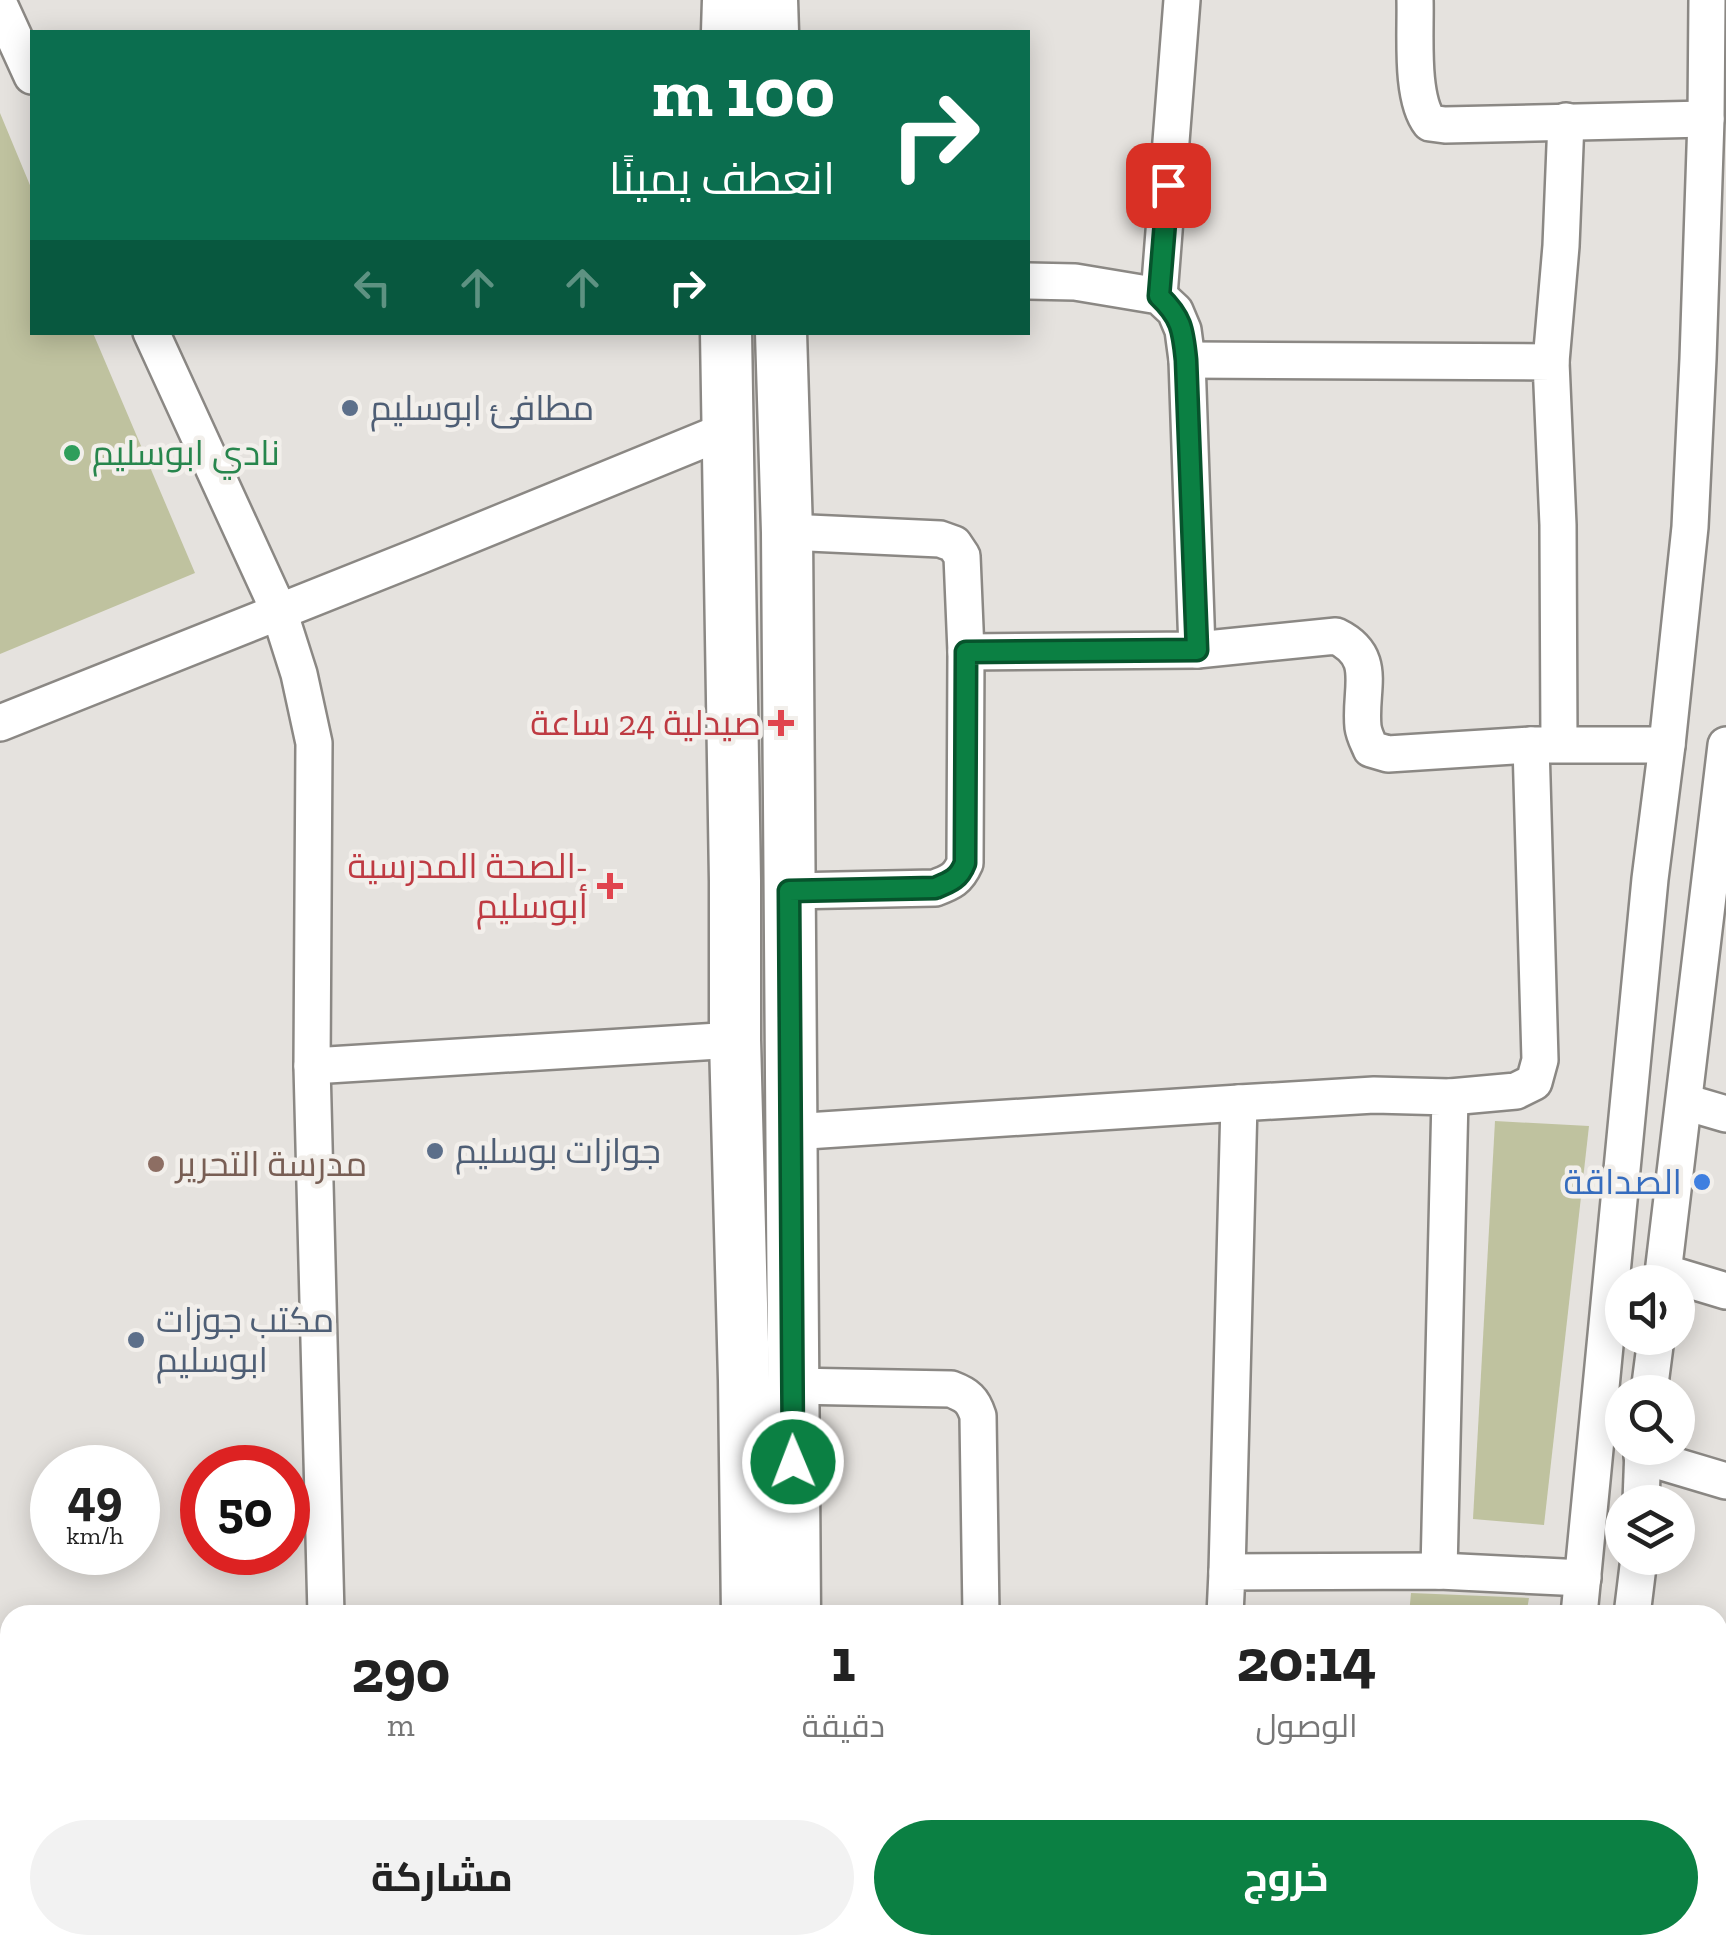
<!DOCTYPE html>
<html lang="ar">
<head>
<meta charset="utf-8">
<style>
	:root { --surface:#fff; --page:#f2f2f2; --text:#222; --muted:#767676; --accent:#0b8043 }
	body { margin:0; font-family:"Zilla Slab",Cairo,serif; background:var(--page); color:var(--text); direction:rtl; height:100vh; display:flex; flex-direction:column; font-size:38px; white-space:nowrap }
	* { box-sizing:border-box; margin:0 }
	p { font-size:32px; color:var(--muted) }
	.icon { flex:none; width:55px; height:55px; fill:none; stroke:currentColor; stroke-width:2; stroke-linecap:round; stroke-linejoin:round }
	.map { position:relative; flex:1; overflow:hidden; direction:ltr }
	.sheet { position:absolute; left:0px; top:1605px; width:1728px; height:350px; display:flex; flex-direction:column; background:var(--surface); border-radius:30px 30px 0 0; box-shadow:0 5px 25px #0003; direction:rtl }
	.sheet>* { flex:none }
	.guide { position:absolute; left:30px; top:30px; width:1000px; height:305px; border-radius:0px; box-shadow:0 5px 25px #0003; direction:rtl; background:#0b6e4f; color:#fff; overflow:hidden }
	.buttons { position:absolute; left:1605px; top:1265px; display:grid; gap:20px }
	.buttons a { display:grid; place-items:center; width:90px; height:90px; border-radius:50%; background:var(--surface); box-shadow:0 5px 25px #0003; font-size:50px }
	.speed { position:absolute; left:30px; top:1445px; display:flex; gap:20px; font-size:50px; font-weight:700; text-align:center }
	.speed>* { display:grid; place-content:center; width:130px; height:130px; border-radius:50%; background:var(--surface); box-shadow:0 5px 25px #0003; line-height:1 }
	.speed small { font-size:25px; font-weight:400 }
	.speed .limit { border:15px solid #d22; background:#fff; color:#111 }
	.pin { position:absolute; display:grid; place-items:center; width:85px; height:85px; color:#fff; margin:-42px; border-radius:20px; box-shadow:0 5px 15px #0006 }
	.me { position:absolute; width:110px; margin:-55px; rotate:359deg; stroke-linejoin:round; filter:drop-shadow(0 0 8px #0008) }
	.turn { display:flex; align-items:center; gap:35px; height:210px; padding:0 30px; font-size:45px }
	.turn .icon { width:130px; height:130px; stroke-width:2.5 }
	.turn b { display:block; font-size:70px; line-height:85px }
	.lanes { display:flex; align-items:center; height:95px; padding:0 30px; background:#0003; justify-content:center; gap:50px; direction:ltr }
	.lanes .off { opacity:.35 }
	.eta { display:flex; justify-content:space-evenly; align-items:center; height:170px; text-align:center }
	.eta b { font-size:60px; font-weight:700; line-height:70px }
	.action { display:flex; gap:20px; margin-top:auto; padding:20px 30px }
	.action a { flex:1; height:115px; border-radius:60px; background:var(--accent); color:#fff; font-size:40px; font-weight:700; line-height:115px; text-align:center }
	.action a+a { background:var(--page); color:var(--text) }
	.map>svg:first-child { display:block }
	.green { fill:#bfc29f }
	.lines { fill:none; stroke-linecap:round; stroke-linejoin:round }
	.lane-casing { stroke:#8b8884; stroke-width:22 }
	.street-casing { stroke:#8b8884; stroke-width:40 }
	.secondary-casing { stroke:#8b8884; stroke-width:55 }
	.lane { stroke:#fff; stroke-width:18 }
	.street { stroke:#fff; stroke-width:35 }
	.secondary { stroke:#fff; stroke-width:50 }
	.route-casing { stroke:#07532c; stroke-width:25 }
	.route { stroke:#0b8043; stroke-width:18 }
	.service-dot { fill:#5c6f8a; stroke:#f2efeb; stroke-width:4 }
	.leisure-dot { fill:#2e9e5b; stroke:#f2efeb; stroke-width:4 }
	.health-dot { fill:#e0444e; stroke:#f2efeb; stroke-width:4 }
	.education-dot { fill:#8d6e63; stroke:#f2efeb; stroke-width:4 }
	.shop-dot { fill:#3f7fe0; stroke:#f2efeb; stroke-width:4 }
	.labels { text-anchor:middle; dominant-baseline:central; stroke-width:9; stroke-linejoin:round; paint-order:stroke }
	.service-label { font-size:35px; fill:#4e5e75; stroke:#f2efeb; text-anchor:start }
	.leisure-label { font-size:35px; fill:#27864d; stroke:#f2efeb; text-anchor:start }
	.health-label { font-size:35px; fill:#be3a42; stroke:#f2efeb; text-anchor:end }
	.education-label { font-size:35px; fill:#785e54; stroke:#f2efeb; text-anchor:start }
	.shop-label { font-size:35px; fill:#366cbe; stroke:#f2efeb; text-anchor:end }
</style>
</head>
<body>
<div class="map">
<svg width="1726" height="1955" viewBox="0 0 1726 1955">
	<rect width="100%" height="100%" fill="#e5e2de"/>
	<!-- green -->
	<g class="green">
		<path d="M0,113L32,190V332L93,333L195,573L0,654Z"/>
		<path d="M1495,1121L1589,1126L1544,1525L1473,1519Z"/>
		<path d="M1411,1593L1529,1598L1526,1615H1409Z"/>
	</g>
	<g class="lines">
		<defs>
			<g id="lane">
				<path d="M157,1945V1955"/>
				<path d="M78,1955V1945"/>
			</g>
			<g id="street">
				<path d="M1415,0C1416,32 1410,98 1430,123L1445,125L1706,119"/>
				<path d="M0,6L32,76"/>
				<path d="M1028,281L1075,282L1159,296L1175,311L1183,330L1187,360L1197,650"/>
				<path d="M1159,296L1182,0"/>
				<path d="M151,332L279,611L299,674L314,743L312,1066L326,1615"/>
				<path d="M1187,360L1551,362L1558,525L1559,744"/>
				<path d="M1551,362L1561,246L1566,121"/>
				<path d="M787,532L940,539L954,544L962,556L966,652L965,863C958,879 951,882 935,888L789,891"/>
				<path d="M966,652L1197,650L1336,636C1379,657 1359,688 1363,727C1364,735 1368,742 1371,749L1388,754L1531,745"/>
				<path d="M0,723L419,556L727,430"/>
				<path d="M312,1066L735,1040"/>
				<path d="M1450,1097L1516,1091L1534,1082L1540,1060L1531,745H1667"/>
				<path d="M1685,1102L1726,1114"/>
				<path d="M791,1132L1239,1103"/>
				<path d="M1663,1272L1726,1291"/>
				<path d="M1662,1282L1726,745"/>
				<path d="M792,1386L951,1389C967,1395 973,1400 978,1416L981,1615"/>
				<path d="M1649,1392L1656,1338"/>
				<path d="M1642,1456L1726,1481"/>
				<path d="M1641,1502L1643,1448"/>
				<path d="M1227,1572L1239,1103L1374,1095L1450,1097L1439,1571"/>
				<path d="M1225,1615L1227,1572L1439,1571L1583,1578"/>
				<path d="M1579,1615L1650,879L1667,745L1690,527L1698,359L1706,119L1707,0"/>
				<path d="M1632,1615L1639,1558"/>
				<path d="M1718,1659L1726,1661"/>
				<path d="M336,1945L337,1955"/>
				<path d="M1438,1955L1447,1945"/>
				<path d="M1508,1955L1509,1945"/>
				<path d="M1565,1955L1567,1945"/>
			</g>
			<g id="secondary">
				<path d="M772,0L773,32"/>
				<path d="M727,32L728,0"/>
				<path d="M726,332L735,881V1040L744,1380L747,1615"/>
				<path d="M781,332L787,532L795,1615"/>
				<path d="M798,1945V1955"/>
				<path d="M747,1955V1945"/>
			</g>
		</defs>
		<!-- lane casing -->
		<use href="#lane" class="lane-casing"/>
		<!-- street casing -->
		<use href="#street" class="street-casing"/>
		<!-- secondary casing -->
		<use href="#secondary" class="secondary-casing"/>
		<!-- lane -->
		<use href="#lane" class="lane"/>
		<!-- street -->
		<use href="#street" class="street"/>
		<!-- secondary -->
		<use href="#secondary" class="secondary"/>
	</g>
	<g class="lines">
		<defs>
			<path id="route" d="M793,1462L789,891L935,888C950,882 959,879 965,863L966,652L1197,650L1186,360C1183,329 1181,317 1159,296L1168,185"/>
		</defs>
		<!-- route casing -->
		<use href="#route" class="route-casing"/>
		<!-- route -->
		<use href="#route" class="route"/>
	</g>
	<!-- markers -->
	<g class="service-dot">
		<circle cx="350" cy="408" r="10"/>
		<circle cx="435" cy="1151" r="10"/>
		<circle cx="136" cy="1340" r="10"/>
	</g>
	<circle class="leisure-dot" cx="72" cy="453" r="10"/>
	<g class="health-dot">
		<path d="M776 708h10v10h10v10h-10v10h-10v-10h-10v-10h10z"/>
		<path d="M605 871h10v10h10v10h-10v10h-10v-10h-10v-10h10z"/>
	</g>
	<circle class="education-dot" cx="156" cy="1164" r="10"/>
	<circle class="shop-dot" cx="1702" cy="1182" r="10"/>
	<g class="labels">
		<!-- service labels -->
		<g class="service-label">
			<text x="370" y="408">مطافئ ابوسليم</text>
			<text x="455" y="1151">جوازات بوسليم</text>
			<text x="156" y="1320">مكتب جوزات<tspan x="156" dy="40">ابوسليم</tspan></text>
		</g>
		<!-- leisure labels -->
		<g class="leisure-label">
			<text x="92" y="453">نادي ابوسليم</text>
		</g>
		<!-- health labels -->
		<g class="health-label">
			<text x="761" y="723">صيدلية 24 ساعة</text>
			<text x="588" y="866">الصحة المدرسية-<tspan x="588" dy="40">أبوسليم</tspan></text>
		</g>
		<!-- education labels -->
		<g class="education-label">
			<text x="176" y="1164">مدرسة التحرير</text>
		</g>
		<!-- shop labels -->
		<g class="shop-label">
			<text x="1682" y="1182">الصداقة</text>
		</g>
	</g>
</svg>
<div class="buttons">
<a><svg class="icon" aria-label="sound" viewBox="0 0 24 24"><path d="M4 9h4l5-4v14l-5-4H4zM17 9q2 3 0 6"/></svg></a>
<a><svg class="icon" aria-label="search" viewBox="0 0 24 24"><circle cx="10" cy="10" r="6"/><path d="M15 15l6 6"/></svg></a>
<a><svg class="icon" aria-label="layers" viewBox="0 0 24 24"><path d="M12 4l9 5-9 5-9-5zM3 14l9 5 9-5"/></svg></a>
</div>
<div class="speed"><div>49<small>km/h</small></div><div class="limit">50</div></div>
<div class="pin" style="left:1168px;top:185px;background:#d93025"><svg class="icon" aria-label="arrive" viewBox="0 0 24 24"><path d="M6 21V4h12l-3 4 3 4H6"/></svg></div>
<svg class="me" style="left:793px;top:1462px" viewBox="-20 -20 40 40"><circle r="17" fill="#0b8043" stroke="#fff" stroke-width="3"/><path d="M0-11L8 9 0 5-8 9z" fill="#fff"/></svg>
<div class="guide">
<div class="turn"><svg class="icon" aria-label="right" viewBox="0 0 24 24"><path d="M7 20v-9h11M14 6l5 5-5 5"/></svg><div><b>100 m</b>انعطف يمينًا</div></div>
<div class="lanes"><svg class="icon off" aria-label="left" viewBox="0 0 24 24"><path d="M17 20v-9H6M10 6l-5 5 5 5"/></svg><svg class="icon off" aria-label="ahead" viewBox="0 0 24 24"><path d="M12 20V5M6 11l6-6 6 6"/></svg><svg class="icon off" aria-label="ahead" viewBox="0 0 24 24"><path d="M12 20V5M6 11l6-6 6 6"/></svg><svg class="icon" aria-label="right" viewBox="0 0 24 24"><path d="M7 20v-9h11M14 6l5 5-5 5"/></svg></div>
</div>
<section class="sheet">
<div class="eta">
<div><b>20:14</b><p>الوصول</p></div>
<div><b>1</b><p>دقيقة</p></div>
<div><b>290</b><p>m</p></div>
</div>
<div class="action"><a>خروج</a><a>مشاركة</a></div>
</section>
</div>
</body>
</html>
